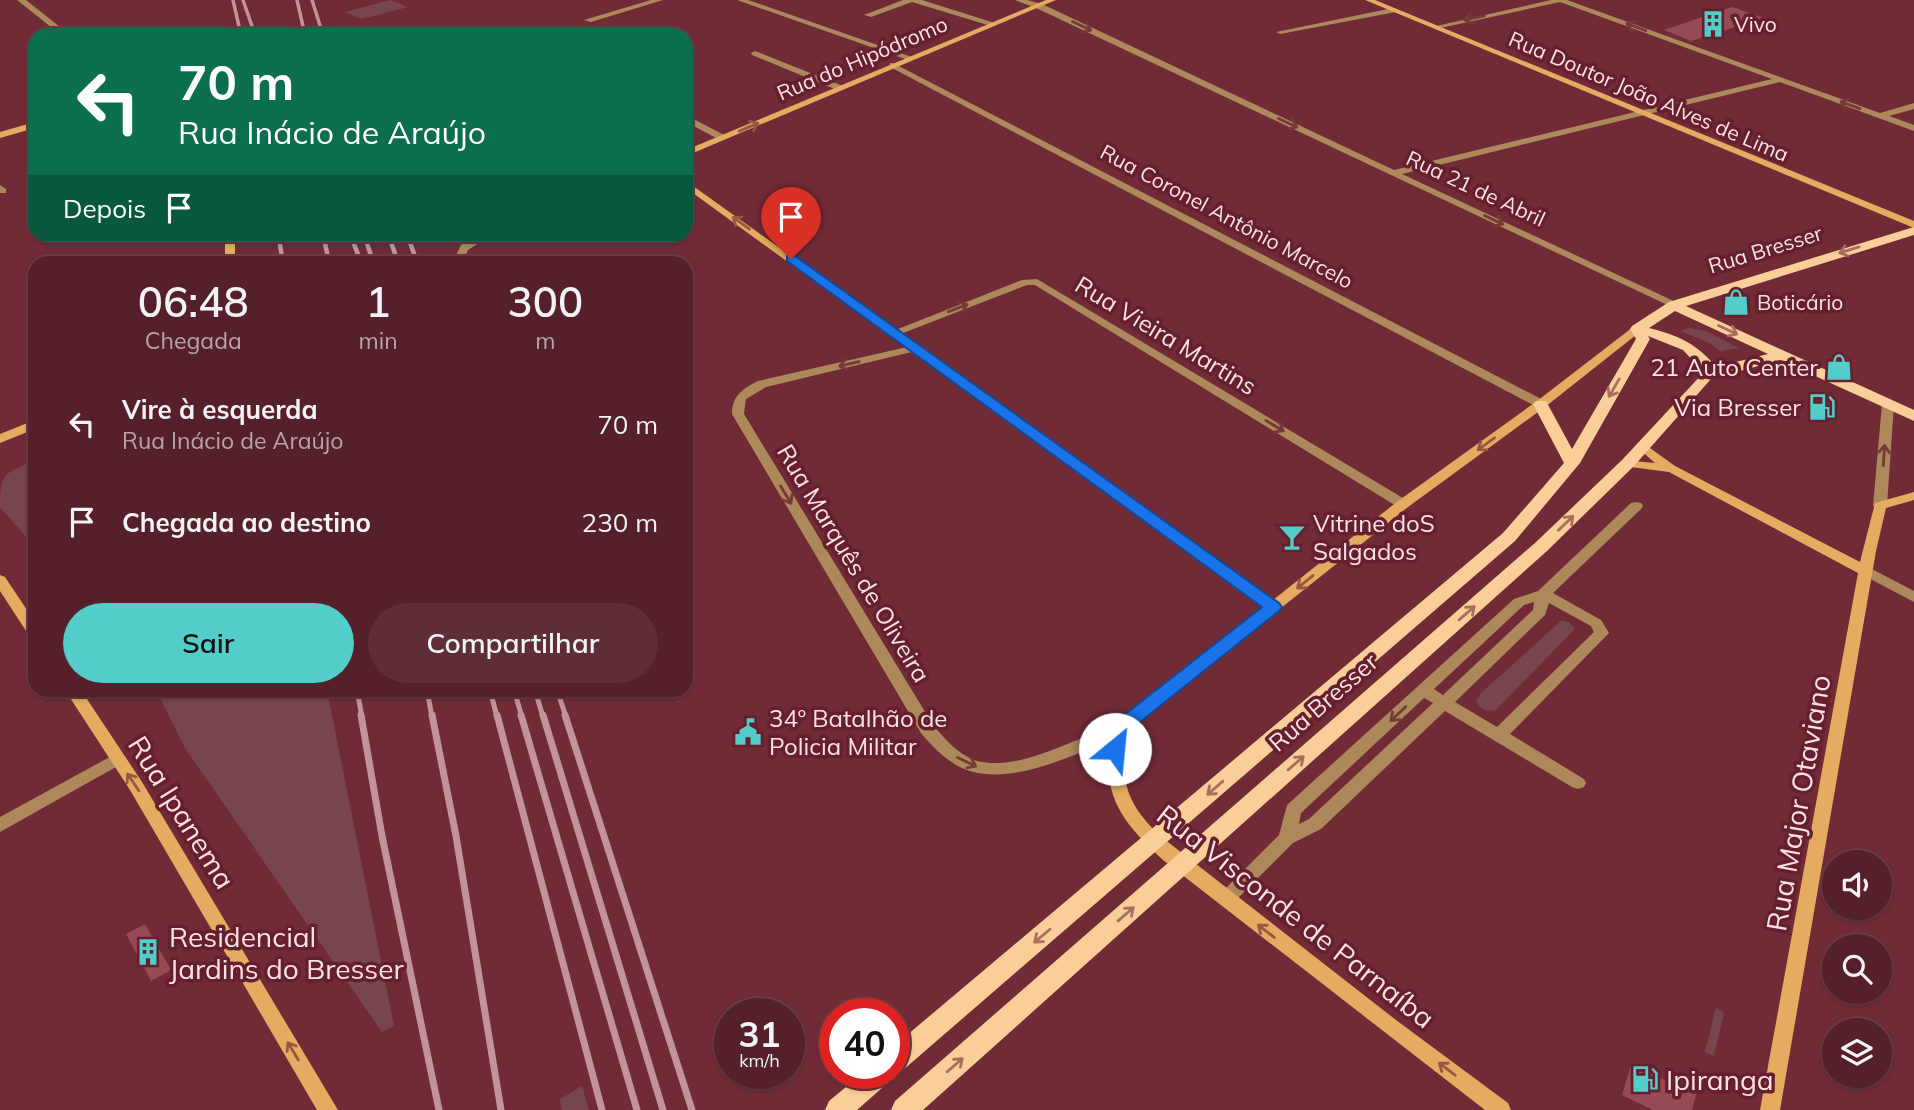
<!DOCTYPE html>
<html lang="pt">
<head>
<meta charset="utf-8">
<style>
	:root { --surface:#552029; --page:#5e2d35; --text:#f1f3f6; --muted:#b6a3a8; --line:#6b3e46; --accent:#53cdc9 }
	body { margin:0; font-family:Mulish,sans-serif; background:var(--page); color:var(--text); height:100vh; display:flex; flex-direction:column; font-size:26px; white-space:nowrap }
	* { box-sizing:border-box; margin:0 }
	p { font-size:23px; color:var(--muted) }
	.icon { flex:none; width:38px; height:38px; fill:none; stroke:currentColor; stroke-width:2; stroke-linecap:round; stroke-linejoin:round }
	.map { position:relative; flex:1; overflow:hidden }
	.panel { position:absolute; left:28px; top:256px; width:665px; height:441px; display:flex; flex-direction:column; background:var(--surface); border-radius:21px; box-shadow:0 2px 5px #0004,0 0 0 2px var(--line) }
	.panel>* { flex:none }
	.banner { position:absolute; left:28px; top:28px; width:665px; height:214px; border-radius:21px; box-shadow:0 2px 5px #0004,0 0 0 2px var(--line); background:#0b6e4f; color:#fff; overflow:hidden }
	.controls { position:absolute; left:1822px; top:850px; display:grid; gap:14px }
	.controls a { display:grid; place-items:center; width:70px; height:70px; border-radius:50%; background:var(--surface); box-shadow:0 2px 5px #0004,0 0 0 2px var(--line); font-size:35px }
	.speed { position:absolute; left:714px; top:998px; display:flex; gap:14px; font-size:35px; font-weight:700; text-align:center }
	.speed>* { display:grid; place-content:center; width:91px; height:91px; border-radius:50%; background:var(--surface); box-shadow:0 2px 5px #0004,0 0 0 2px var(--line); line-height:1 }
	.speed small { font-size:18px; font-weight:400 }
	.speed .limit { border:10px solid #d22; background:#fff; color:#111 }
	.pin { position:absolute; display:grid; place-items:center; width:60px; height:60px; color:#fff; margin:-72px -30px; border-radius:50% 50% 50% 0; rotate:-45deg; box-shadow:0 0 7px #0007 }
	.pin .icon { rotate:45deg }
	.me { position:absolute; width:77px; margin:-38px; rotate:28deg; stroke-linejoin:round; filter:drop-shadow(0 0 5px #0008) }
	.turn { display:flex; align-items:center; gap:24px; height:147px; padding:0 35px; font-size:32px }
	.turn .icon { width:91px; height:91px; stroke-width:2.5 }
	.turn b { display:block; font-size:49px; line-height:60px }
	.then { display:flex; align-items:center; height:66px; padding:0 35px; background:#0003; gap:14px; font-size:26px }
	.eta { display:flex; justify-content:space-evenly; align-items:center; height:119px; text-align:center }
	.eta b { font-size:42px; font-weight:600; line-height:49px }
	.button { display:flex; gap:14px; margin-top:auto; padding:14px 35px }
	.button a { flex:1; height:80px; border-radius:42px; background:var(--accent); color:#111; font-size:28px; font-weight:600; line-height:80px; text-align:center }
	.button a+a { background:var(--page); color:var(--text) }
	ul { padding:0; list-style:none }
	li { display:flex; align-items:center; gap:21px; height:98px; padding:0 35px }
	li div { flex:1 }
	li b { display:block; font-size:26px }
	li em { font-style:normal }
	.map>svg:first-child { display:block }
	.green { fill:#77464c }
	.building { fill:#954a55 }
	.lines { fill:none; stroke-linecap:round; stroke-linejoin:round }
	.street { fill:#ac885b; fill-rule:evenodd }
	.secondary { fill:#e4ab61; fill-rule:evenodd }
	.primary { fill:#face98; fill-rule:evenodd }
	.rail-far3 { stroke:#c1939a; stroke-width:3.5 }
	.rail-far2 { stroke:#c1939a; stroke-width:4.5 }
	.rail-far1 { stroke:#c1939a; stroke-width:5 }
	.rail { stroke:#c1939a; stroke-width:7 }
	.oneway { stroke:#773938 }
	.oneway2 { stroke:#985742 }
	.oneway3 { stroke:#a86e5d }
	.route { fill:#1a73e8; stroke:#114b97; stroke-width:2 }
	.labels { text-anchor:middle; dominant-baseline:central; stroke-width:7; stroke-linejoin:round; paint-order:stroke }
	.far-poi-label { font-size:21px; fill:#fde1e4; stroke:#651f2d; text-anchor:start }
	.far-street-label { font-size:21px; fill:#fde1e4; stroke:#651f2d }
	.street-label { font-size:24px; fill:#fde1e4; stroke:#651f2d }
	.poi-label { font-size:24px; fill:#fde1e4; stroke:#651f2d; text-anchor:end }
	.near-street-label { font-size:28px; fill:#fde1e4; stroke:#651f2d }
	.near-poi-label { font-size:28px; fill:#fde1e4; stroke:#651f2d; text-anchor:start }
</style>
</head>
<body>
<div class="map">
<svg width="1914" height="1110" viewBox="0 0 1914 1110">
	<rect width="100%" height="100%" fill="#712b37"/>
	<!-- green -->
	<g class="green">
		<path d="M390,0L408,7L362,19L345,12Z"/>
		<path d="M1690,328L1706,331L1739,348L1719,351L1710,343L1680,331Z"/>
		<path d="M35,460V547L0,507C0,471 5,474 35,460Z"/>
		<path d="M1562,620L1570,623L1575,629L1496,710C1487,712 1480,709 1476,701L1480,694Z"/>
		<path d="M156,690H327L394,1026L382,1032L185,748Z"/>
		<path d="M1716,1007L1724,1013L1714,1056L1705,1052Z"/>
		<path d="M582,1086L589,1110H562L560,1099Z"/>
	</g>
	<!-- building -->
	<g class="building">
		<path d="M1732,7L1764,18L1691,41L1664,30Z"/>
		<path d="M145,924L171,970L151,981L126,934Z"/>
		<path d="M1631,1065L1696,1094L1692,1110H1653L1622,1095Z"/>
	</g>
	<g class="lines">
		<!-- street -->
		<g class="street">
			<path d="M17,0H26L70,35H61Z"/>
			<path d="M651,0H663L591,22L584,20Z"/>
			<path d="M737,0H748L915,58L908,60Z"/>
			<path d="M903,0H922L998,24L991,26L912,2L871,17L864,15Z"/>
			<path d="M1015,0H1027L1042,4L1394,170L1772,79L1560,2L1436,29L1432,27L1551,0H1567L1880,113L1914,103V109L1889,116L1914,125V131L1780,82L1402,174L1678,303V307L1674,308L1036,8Z"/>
			<path d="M1393,8H1396V12L1280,34L1276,32Z"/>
			<path d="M755,51L843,86L844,88L837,90L752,55L751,53Z"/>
			<path d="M893,63L1545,401L1547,404L1545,407H1537L890,67V63Z"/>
			<path d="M686,115L726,136L727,138L720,140L686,122Z"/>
			<path d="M0,185L6,189V193H0Z"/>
			<path d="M478,234H493L468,250L463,262H453L461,245Z"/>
			<path d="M1037,279L1408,501L1410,504L1403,508L1398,507L1035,285H1027L898,335L894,336L888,333L1022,280Z"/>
			<path d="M916,345L922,348L920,350L766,387L746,399L744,414L933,725C944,738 958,754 974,760C1017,774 1076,737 1116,725L1122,727L1124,731L1122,735C1078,753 1009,789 962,768C945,760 933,747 921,733L732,414C732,396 742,389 758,381Z"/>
			<path d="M1888,400L1894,404L1887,506L1880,510L1873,506L1882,404Z"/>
			<path d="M1636,502L1641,503L1643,506L1641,509L1553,593L1601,620L1609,633L1510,734L1584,779L1586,783L1584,787L1578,789L1572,787L1445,711L1321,829L1293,843L1232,904L1226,906L1220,904L1217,899L1220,894L1279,835L1287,805L1514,599L1538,591L1631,503ZM1534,602L1533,610L1443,695L1434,689L1524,605ZM1549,603L1591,626L1594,632L1497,727L1455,702L1545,615ZM1424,698L1433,703L1309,819L1299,824L1301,813Z"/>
			<path d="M1866,566L1914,591V602L1861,574L1859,571L1861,568Z"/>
			<path d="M117,753L123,755L125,759L123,763L0,832V817Z"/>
		</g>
		<!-- secondary -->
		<g class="secondary">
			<path d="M1046,0H1056L686,156V150Z"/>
			<path d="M1365,0H1375L1914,221V228Z"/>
			<path d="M35,122V128L0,138V132Z"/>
			<path d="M686,181L1273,600L1398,501L1537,401L1633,327H1641V331L1545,407L1408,507L1124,733C1122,782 1124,800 1159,835L1396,1020L1508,1103L1511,1110H1485L1163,860C1116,816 1104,796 1108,731L1110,727L1263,607L686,188Z"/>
			<rect x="225" y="234" width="10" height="28"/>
			<path d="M35,420V429L0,443V434Z"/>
			<path d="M1643,443L1675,466L1860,562L1875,503L1914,492V500L1886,508L1876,551L1780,1110H1760L1858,573L1669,472L1623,466L1622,463L1623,460L1655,463L1637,447Z"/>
			<path d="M0,575L5,577L35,622V638L30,637L0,591Z"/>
			<path d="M65,690H81L142,782L338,1110H317L130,790Z"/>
		</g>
		<!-- primary -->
		<path class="primary" d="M1914,227V235L1686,306L1914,410V421L1780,360L1711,379L1634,466L1547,551L923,1110H891L895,1101L1535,543L1622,460L1704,372L1683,350L1648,336L1650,339L1580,463L1515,541L903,1070L894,1073L890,1081L857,1110H825L829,1101L863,1073H894V1046L1503,533L1564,463L1533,404L1536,401H1546L1572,449L1636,339L1630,329L1632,326L1669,302ZM1675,311L1768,354L1716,367C1698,344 1677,335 1649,328Z"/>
		<!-- rail-far3 -->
		<g class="rail-far3">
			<path d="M233,0L241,35"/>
			<path d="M243,0L255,35"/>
			<path d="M297,0L305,35"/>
			<path d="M312,0L323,35"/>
		</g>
		<!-- rail-far2 -->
		<g class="rail-far2">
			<path d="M278,234L283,262"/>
			<path d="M323,234L329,262"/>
			<path d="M350,234L361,262"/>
			<path d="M364,234L373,262"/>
			<path d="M388,234L398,262"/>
			<path d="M407,234L417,262"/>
		</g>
		<!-- rail-far1 -->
		<g class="rail-far1">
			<path d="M357,690L362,717"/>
			<path d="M427,690L432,717"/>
			<path d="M490,690L497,717"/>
			<path d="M514,690L522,717"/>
			<path d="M535,690L543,717"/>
			<path d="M557,690L566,717"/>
		</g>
		<!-- rail -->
		<g class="rail">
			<path d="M361,715L382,836L439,1110"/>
			<path d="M432,715L456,836L501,1110"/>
			<path d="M497,715L602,1110"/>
			<path d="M521,715L637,1110"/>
			<path d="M543,715L663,1110"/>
			<path d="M565,715L692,1110"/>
		</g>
	</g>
	<!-- one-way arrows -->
	<defs><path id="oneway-shaft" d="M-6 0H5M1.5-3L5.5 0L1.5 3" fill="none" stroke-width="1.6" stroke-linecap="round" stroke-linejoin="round" transform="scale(1.75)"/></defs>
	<g class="oneway">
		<use href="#oneway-shaft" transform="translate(1474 18) rotate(168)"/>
		<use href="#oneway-shaft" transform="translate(1082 26) rotate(25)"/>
		<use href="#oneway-shaft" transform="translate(1636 27) rotate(-160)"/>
		<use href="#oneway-shaft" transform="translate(1850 105) rotate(-160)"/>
		<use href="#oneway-shaft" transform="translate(1288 123) rotate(25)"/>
		<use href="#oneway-shaft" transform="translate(1494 220) rotate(25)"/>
		<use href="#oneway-shaft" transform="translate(958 308) rotate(-21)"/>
		<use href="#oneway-shaft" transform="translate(849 364) rotate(167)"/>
		<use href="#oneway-shaft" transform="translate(1275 426) rotate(31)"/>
		<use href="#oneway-shaft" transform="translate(1884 455) rotate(-86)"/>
		<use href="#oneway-shaft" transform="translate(786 495) rotate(59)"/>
		<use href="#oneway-shaft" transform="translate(1398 714) rotate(137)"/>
		<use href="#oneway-shaft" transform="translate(967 762) rotate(26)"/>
	</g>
	<g class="oneway2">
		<use href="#oneway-shaft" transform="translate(749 127) rotate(-23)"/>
		<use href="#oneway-shaft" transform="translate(741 223) rotate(-144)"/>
		<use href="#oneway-shaft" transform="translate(1486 444) rotate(144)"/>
		<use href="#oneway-shaft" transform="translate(1305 582) rotate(141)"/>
		<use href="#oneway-shaft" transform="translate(133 782) rotate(-124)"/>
		<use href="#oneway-shaft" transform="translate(1266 931) rotate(-142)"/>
		<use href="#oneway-shaft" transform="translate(293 1051) rotate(-121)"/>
		<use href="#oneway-shaft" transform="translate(1447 1069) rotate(-143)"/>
	</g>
	<g class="oneway3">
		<use href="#oneway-shaft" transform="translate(1849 250) rotate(163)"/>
		<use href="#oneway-shaft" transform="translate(1728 330) rotate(25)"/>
		<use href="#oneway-shaft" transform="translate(1614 388) rotate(120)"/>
		<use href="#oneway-shaft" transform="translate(1566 523) rotate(-44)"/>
		<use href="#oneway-shaft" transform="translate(1467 613) rotate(-41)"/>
		<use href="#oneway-shaft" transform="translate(1296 763) rotate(-41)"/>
		<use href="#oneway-shaft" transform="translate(1215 788) rotate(139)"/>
		<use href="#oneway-shaft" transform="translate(1126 914) rotate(-41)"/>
		<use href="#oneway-shaft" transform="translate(1042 936) rotate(140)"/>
		<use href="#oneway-shaft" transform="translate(955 1065) rotate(-41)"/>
	</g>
	<!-- route -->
	<path class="route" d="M787,256H795L1279,603L1282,607L1279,611L1125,734L1121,754H1108L1105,749L1109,727L1262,607L787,261Z"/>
	<!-- icons -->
	<defs>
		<symbol id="building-bare" viewBox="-9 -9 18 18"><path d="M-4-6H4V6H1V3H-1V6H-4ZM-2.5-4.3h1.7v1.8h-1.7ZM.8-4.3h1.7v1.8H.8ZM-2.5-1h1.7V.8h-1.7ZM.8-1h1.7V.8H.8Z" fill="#53cdc9" stroke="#651f2d" stroke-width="2.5" paint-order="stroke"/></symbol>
		<symbol id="shop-bare" viewBox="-9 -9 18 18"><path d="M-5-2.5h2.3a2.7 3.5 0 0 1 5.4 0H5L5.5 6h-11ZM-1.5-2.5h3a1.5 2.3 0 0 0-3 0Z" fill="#53cdc9" stroke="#651f2d" stroke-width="2.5" paint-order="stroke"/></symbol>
		<symbol id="fuel-bare" viewBox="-9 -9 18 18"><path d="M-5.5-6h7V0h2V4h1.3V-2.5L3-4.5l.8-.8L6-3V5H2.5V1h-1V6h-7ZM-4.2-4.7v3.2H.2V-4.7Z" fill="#53cdc9" stroke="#651f2d" stroke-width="2.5" paint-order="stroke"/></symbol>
		<symbol id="bar-bare" viewBox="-9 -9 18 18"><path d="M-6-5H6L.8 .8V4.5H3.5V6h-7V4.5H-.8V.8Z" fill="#53cdc9" stroke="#651f2d" stroke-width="2.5" paint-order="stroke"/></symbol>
		<symbol id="civic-bare" viewBox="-9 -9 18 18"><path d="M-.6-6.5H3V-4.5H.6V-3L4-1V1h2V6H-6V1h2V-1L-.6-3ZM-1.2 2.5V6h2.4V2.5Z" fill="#53cdc9" stroke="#651f2d" stroke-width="2.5" paint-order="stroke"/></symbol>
	</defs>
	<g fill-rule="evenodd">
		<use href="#building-bare" x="1694" y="5" width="38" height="38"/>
		<use href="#shop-bare" x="1717" y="283" width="38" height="38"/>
		<use href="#shop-bare" x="1820" y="348" width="38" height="38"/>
		<use href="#fuel-bare" x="1803" y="388" width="38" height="38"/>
		<use href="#bar-bare" x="1273" y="518" width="38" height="38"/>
		<use href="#civic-bare" x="729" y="713" width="38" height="38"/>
		<use href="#building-bare" x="129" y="933" width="38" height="38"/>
		<use href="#fuel-bare" x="1626" y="1060" width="38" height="38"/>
	</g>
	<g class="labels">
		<!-- far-poi labels -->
		<g class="far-poi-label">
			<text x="1734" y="24">Vivo</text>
			<text x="1757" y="302">Boticário</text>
		</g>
		<!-- far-street labels -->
		<g class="far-street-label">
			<text transform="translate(862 58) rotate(-23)">Rua do Hipódromo</text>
			<text transform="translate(1649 96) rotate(23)">Rua Doutor João Alves de Lima</text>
			<text transform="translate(1476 188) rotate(25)">Rua 21 de Abril</text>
			<text transform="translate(1227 216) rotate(28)">Rua Coronel Antônio Marcelo</text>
			<text transform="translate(1765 249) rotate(-17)">Rua Bresser</text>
		</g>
		<!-- street labels -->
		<g class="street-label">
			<text transform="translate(1166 335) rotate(31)">Rua Vieira Martins</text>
			<text transform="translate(854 563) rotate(59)">Rua Marquês de Oliveira</text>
			<text transform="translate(1323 702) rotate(-41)">Rua Bresser</text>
		</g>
		<!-- poi labels -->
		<g class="poi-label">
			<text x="1818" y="367">21 Auto Center</text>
			<text x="1801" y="407">Via Bresser</text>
			<text x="1313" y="523" text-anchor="start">Vitrine doS<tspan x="1313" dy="28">Salgados</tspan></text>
			<text x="769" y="718" text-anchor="start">34º Batalhão de<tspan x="769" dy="28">Policia Militar</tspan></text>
		</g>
		<!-- near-street labels -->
		<g class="near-street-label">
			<text transform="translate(1798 803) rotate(-80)">Rua Major Otaviano</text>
			<text transform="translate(182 812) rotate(58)">Rua Ipanema</text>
			<text transform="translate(1296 916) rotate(38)">Rua Visconde de Parnaíba</text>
		</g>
		<!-- near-poi labels -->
		<g class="near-poi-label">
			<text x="169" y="936">Residencial<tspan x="169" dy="32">Jardins do Bresser</tspan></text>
			<text x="1666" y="1079">Ipiranga</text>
		</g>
	</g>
</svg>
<div class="controls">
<a><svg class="icon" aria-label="sound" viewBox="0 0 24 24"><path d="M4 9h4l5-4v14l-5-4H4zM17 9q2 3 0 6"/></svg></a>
<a><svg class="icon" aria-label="search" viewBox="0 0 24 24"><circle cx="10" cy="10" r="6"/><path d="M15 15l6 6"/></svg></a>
<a><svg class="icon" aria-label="layers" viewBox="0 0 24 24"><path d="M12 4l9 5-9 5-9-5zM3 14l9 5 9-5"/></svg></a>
</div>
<div class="speed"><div>31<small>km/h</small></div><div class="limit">40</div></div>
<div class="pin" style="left:791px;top:259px;background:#d93025"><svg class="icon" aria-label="arrive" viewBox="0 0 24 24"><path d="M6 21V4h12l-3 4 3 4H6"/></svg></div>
<svg class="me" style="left:1115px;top:749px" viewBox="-20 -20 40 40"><circle r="19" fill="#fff"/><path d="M0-13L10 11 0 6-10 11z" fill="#1a73e8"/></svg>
<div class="banner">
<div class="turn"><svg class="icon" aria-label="left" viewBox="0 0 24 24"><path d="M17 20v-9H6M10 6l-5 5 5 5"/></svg><div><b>70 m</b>Rua Inácio de Araújo</div></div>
<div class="then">Depois<svg class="icon" aria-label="arrive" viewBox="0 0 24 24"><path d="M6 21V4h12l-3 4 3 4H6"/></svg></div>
</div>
<section class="panel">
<div class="eta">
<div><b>06:48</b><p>Chegada</p></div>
<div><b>1</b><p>min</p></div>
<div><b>300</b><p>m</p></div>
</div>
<ul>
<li><svg class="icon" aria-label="left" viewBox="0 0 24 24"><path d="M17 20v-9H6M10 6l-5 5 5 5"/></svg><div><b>Vire à esquerda</b><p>Rua Inácio de Araújo</p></div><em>70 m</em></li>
<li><svg class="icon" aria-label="arrive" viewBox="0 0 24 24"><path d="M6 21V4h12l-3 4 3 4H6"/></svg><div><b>Chegada ao destino</b></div><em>230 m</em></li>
</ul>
<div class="button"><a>Sair</a><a>Compartilhar</a></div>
</section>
</div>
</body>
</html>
